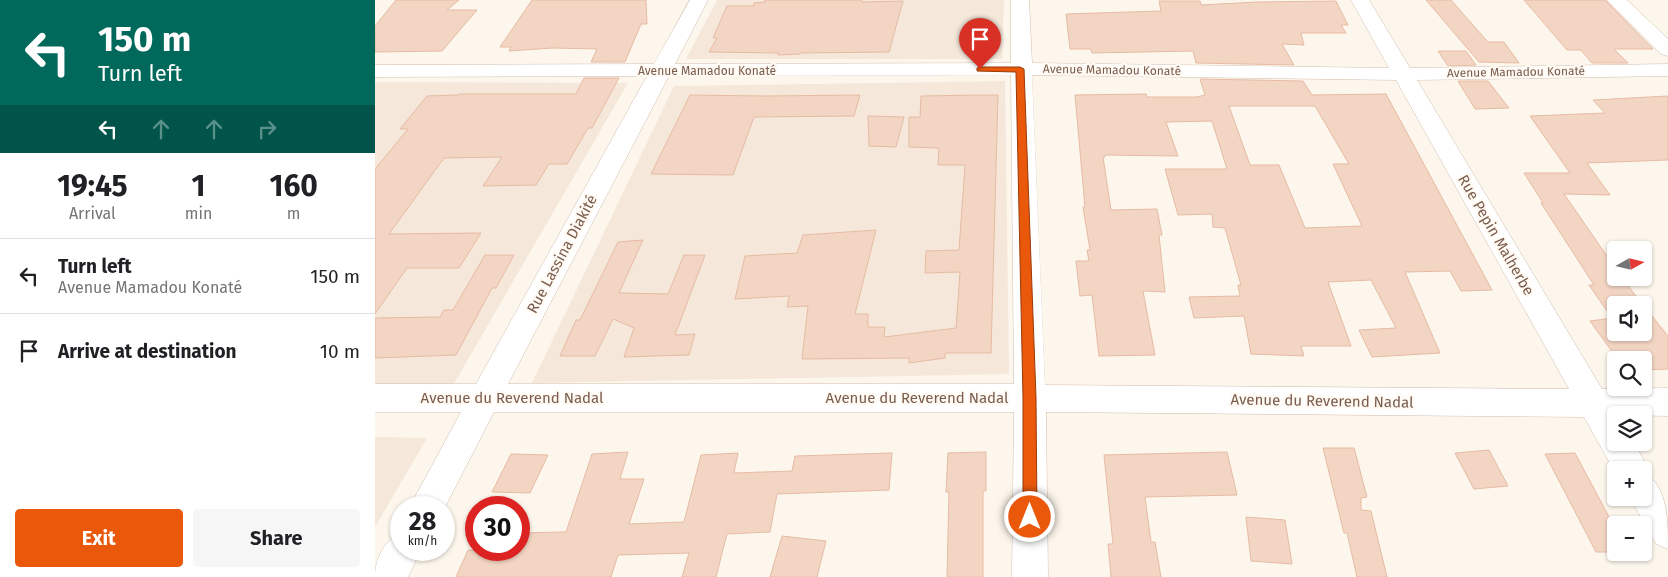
<!DOCTYPE html>
<html lang="en">
<head>
<meta charset="utf-8">
<style>
	:root { --surface:#fff; --page:#f6f6f6; --text:#202124; --muted:#757577; --line:#e0e0e0; --accent:#ea580c }
	body { margin:0; font-family:"Fira Sans",sans-serif; background:var(--page); color:var(--text); height:100vh; display:flex; flex-direction:column; font-size:19px; white-space:nowrap }
	* { box-sizing:border-box; margin:0 }
	p { font-size:16px; color:var(--muted) }
	.icon { flex:none; width:28px; height:28px; fill:none; stroke:currentColor; stroke-width:2; stroke-linecap:round; stroke-linejoin:round }
	.map { position:relative; flex:1; overflow:hidden }
	.side { display:flex; flex-direction:column; background:var(--surface); width:375px }
	.side>* { flex:none }
	.banner { background:#00695c; color:#fff; overflow:hidden }
	.needle { width:32px; rotate:82deg }
	.tools { position:absolute; left:1232px; top:241px; display:grid; gap:10px }
	.tools a { display:grid; place-items:center; width:45px; height:45px; border-radius:5px; background:var(--surface); box-shadow:0 1px 4px #0004; font-size:25px }
	.speed { position:absolute; left:15px; top:496px; display:flex; gap:10px; font-size:25px; font-weight:700; text-align:center }
	.speed>* { display:grid; place-content:center; width:65px; height:65px; border-radius:50%; background:var(--surface); box-shadow:0 1px 4px #0004; line-height:1 }
	.speed small { font-size:12px; font-weight:400 }
	.speed .limit { border:8px solid #d22; background:#fff; color:#111 }
	.pin { position:absolute; display:grid; place-items:center; width:42px; height:42px; color:#fff; margin:-51px -21px; border-radius:50% 50% 50% 0; rotate:-45deg; box-shadow:0 0 5px #0007 }
	.pin .icon { rotate:45deg }
	.me { position:absolute; width:55px; margin:-28px; rotate:0deg; stroke-linejoin:round; filter:drop-shadow(0 0 4px #0008) }
	.turn { display:flex; align-items:center; gap:18px; height:105px; padding:0 15px; font-size:22px }
	.turn .icon { width:65px; height:65px; stroke-width:2.5 }
	.turn b { display:block; font-size:35px; line-height:42px }
	.lanes { display:flex; align-items:center; height:48px; padding:0 15px; background:#0003; justify-content:center; gap:25px; direction:ltr }
	.lanes .off { opacity:.35 }
	.eta { display:flex; justify-content:space-evenly; align-items:center; height:85px; text-align:center }
	.eta b { font-size:30px; font-weight:700; line-height:35px }
	.button { display:flex; gap:10px; margin-top:auto; padding:10px 15px }
	.button a { flex:1; height:58px; border-radius:5px; background:var(--accent); color:#fff; font-size:20px; font-weight:700; line-height:58px; text-align:center }
	.button a+a { background:var(--page); color:var(--text) }
	ul { padding:0; list-style:none }
	li { display:flex; align-items:center; gap:15px; height:75px; padding:0 15px; border-top:1px solid var(--line) }
	li div { flex:1 }
	li b { display:block; font-size:19px }
	li em { font-style:normal }
	main { display:flex; flex:1; min-height:0 }
	.map>svg:first-child { display:block }
	.residential { fill:#f5e8da }
	.building { fill:#f3d5c3; stroke:#e6bba3; fill-rule:evenodd }
	.lines { fill:none; stroke-linecap:round; stroke-linejoin:round }
	.minor-casing { stroke:#d1beb0; stroke-width:1 }
	.minor { fill:#fff; fill-rule:evenodd }
	.route { fill:#ea580c; stroke:#983908 }
	.labels { text-anchor:middle; dominant-baseline:central; stroke-width:4.5; stroke-linejoin:round; paint-order:stroke }
	.far-street-label { font-size:12px; fill:#7a5c4d; stroke:#fffaf3 }
	.street-label { font-size:15px; fill:#7a5c4d; stroke:#fffaf3 }
</style>
</head>
<body>
<main>
<section class="side">
<div class="banner">
<div class="turn"><svg class="icon" aria-label="left" viewBox="0 0 24 24"><path d="M17 20v-9H6M10 6l-5 5 5 5"/></svg><div><b>150 m</b>Turn left</div></div>
<div class="lanes"><svg class="icon" aria-label="left" viewBox="0 0 24 24"><path d="M17 20v-9H6M10 6l-5 5 5 5"/></svg><svg class="icon off" aria-label="ahead" viewBox="0 0 24 24"><path d="M12 20V5M6 11l6-6 6 6"/></svg><svg class="icon off" aria-label="ahead" viewBox="0 0 24 24"><path d="M12 20V5M6 11l6-6 6 6"/></svg><svg class="icon off" aria-label="right" viewBox="0 0 24 24"><path d="M7 20v-9h11M14 6l5 5-5 5"/></svg></div>
</div>
<div class="eta">
<div><b>19:45</b><p>Arrival</p></div>
<div><b>1</b><p>min</p></div>
<div><b>160</b><p>m</p></div>
</div>
<ul>
<li><svg class="icon" aria-label="left" viewBox="0 0 24 24"><path d="M17 20v-9H6M10 6l-5 5 5 5"/></svg><div><b>Turn left</b><p>Avenue Mamadou Konaté</p></div><em>150 m</em></li>
<li><svg class="icon" aria-label="arrive" viewBox="0 0 24 24"><path d="M6 21V4h12l-3 4 3 4H6"/></svg><div><b>Arrive at destination</b></div><em>10 m</em></li>
</ul>
<div class="button"><a>Exit</a><a>Share</a></div>
</section>
<div class="map">
<svg width="1293" height="577" viewBox="0 0 1293 577">
	<rect width="100%" height="100%" fill="#fdf6ec"/>
	<!-- residential -->
	<g class="residential">
		<path d="M342,0H629L627,59H311Z"/>
		<path d="M630,81L634,374L157,383L299,86Z"/>
		<path d="M0,82L253,83L73,394L0,391Z"/>
		<path d="M0,437L52,438L0,527Z"/>
	</g>
	<!-- building -->
	<g class="building">
		<path d="M21,0H84L72,10H102L67,51L0,52V26Z"/>
		<path d="M157,0H271L272,24H266L250,62H216L222,49L178,48L134,51L136,47H125Z"/>
		<path d="M390,0H487V2L528,1L514,52L425,53V54L403,55V53L334,52L342,38H338L352,6H379V3L390,2Z"/>
		<path d="M1051,0H1076L1113,42H1129L1144,63L1104,62Z"/>
		<path d="M1149,0H1230L1278,49H1239L1253,63H1217L1206,50H1192Z"/>
		<path d="M784,1H825L826,5L883,2L961,1L973,25H966L971,33H926L929,45L907,44L919,65L821,63L818,51L717,53L716,49H695L691,14L786,11Z"/>
		<path d="M1063,51H1091L1101,65L1073,66Z"/>
		<path d="M209,78H244L217,128H213L192,164H174L161,185L108,186L127,157L69,158L14,234L106,233L84,268H32L0,314V169L33,129H25L52,96L83,95L84,94H201Z"/>
		<path d="M825,79L928,81L937,95L1011,94L1117,290L1086,291L1075,271L1030,272L1065,353L997,357L984,330L1021,328L996,280L953,282L976,346H926L929,356L876,354L869,316L819,318L814,297L865,296L863,285H866L850,228L838,227L837,214L803,215L790,169H852L837,121L791,122L803,156L730,155V157H728L736,210L782,209L787,235H784L790,292L768,291L780,355L724,356L717,295L705,296L701,261H714L712,250H715L708,207H710L700,95L771,94L772,97H822L830,95ZM854,106H940L974,164H958L987,226L930,228L904,165H875Z"/>
		<path d="M1083,81H1113L1134,108L1100,109Z"/>
		<path d="M315,95L389,96L485,95L479,116L379,117L358,175L276,174Z"/>
		<path d="M602,95H623L616,353H570V358L534,363V358L427,359L433,306L412,307L414,296L360,299L370,256L422,253L428,235L501,230L480,314H493V327H510L509,337L581,328L585,272L550,273L551,251L584,250L590,165H563L564,148L534,147V117H545L546,96Z"/>
		<path d="M1293,96V160L1212,163L1235,195L1189,194L1241,269V278H1247L1268,305H1241V332H1269V306L1293,336V369L1269,370V360H1243L1215,321L1237,318L1214,285H1219L1166,203H1168L1149,173H1195L1155,116L1230,113L1218,100Z"/>
		<path d="M493,116L529,117L521,147L494,146Z"/>
		<path d="M268,240L244,293L293,294L309,255H330L300,335L320,334L314,355L249,357L259,328L238,319L220,356H185L201,320H205L243,242Z"/>
		<path d="M110,255H139L121,288H117L81,355L0,358V318L65,317L69,310H78Z"/>
		<path d="M948,448H979L992,497L986,498V510L996,511L1012,577H982L972,533H969Z"/>
		<path d="M1114,450L1133,486L1099,489L1080,453Z"/>
		<path d="M253,452L245,479H269L254,524L309,522L326,455L363,453L359,473L417,471L420,456L517,453L514,490L402,494L395,532L352,534L341,577H307L314,553L243,555L236,577H81L93,550H144V533L191,532L217,454Z"/>
		<path d="M611,452V491H608V577H572L574,492H571L573,453Z"/>
		<path d="M852,452L862,495L770,497L776,542H780L786,577H736L733,544H738L729,455Z"/>
		<path d="M1200,453L1241,530V552H1221L1170,454Z"/>
		<path d="M136,454L173,455L155,493L117,492Z"/>
		<path d="M871,517L910,520L917,564L876,561Z"/>
		<path d="M407,536L451,541L442,577H395Z"/>
	</g>
	<g class="lines">
		<defs>
			<g id="minor">
				<path d="M315,0H333L300,64L636,63V0H654L657,63L1014,68L976,0H994L1035,68L1293,64V76L1042,80L1227,389L1293,388V416L1241,415V442H1259L1274,470L1271,475C1293,486 1293,524 1293,549L1281,544L1255,498H1269V470H1241V474L1209,417L671,412L673,577H637L639,412H119L69,509V508H34L86,412H0V384H101L272,76L0,77V65L279,64ZM636,75L639,384H133L294,76ZM657,75L1021,80L1194,389L670,385Z"/>
				<path d="M1232,0H1252L1293,39V56L1286,54Z"/>
				<path d="M26,533V550H46L33,577H0C0,559 9,540 26,533Z"/>
			</g>
		</defs>
		<!-- minor casing -->
		<use href="#minor" class="minor-casing"/>
		<!-- minor -->
		<use href="#minor" class="minor"/>
	</g>
	<!-- route -->
	<path class="route" d="M605,67H645L649,69L661,398L662,517L660,522L655,524L650,522L648,517V398L641,72L602,71V68Z"/>
	<g class="labels">
		<!-- far-street labels -->
		<g class="far-street-label">
			<text transform="translate(737 70) rotate(1)">Avenue Mamadou Konaté</text>
			<text x="332" y="71">Avenue Mamadou Konaté</text>
			<text transform="translate(1141 72) rotate(-1)">Avenue Mamadou Konaté</text>
		</g>
		<!-- street labels -->
		<g class="street-label">
			<text transform="translate(1121 235) rotate(60)">Rue Pepin Malherbe</text>
			<text transform="translate(187 254) rotate(-62)">Rue Lassina Diakité</text>
			<text x="137" y="398">Avenue du Reverend Nadal</text>
			<text x="542" y="398">Avenue du Reverend Nadal</text>
			<text transform="translate(947 401) rotate(1)">Avenue du Reverend Nadal</text>
		</g>
	</g>
</svg>
<div class="tools">
<a><svg class="needle" viewBox="-14 -14 28 28"><path d="M0-13l5 13h-10z" fill="#e53935"/><path d="M0 13l5-13h-10z" fill="#757577"/></svg></a>
<a><svg class="icon" aria-label="sound" viewBox="0 0 24 24"><path d="M4 9h4l5-4v14l-5-4H4zM17 9q2 3 0 6"/></svg></a>
<a><svg class="icon" aria-label="search" viewBox="0 0 24 24"><circle cx="10" cy="10" r="6"/><path d="M15 15l6 6"/></svg></a>
<a><svg class="icon" aria-label="layers" viewBox="0 0 24 24"><path d="M12 4l9 5-9 5-9-5zM3 14l9 5 9-5"/></svg></a>
<a>+</a>
<a>−</a>
</div>
<div class="speed"><div>28<small>km/h</small></div><div class="limit">30</div></div>
<div class="pin" style="left:605px;top:69px;background:#d93025"><svg class="icon" aria-label="arrive" viewBox="0 0 24 24"><path d="M6 21V4h12l-3 4 3 4H6"/></svg></div>
<svg class="me" style="left:655px;top:517px" viewBox="-20 -20 40 40"><circle r="17" fill="#ea580c" stroke="#fff" stroke-width="3"/><path d="M0-11L8 9 0 5-8 9z" fill="#fff"/></svg>
</div>
</main>
</body>
</html>
